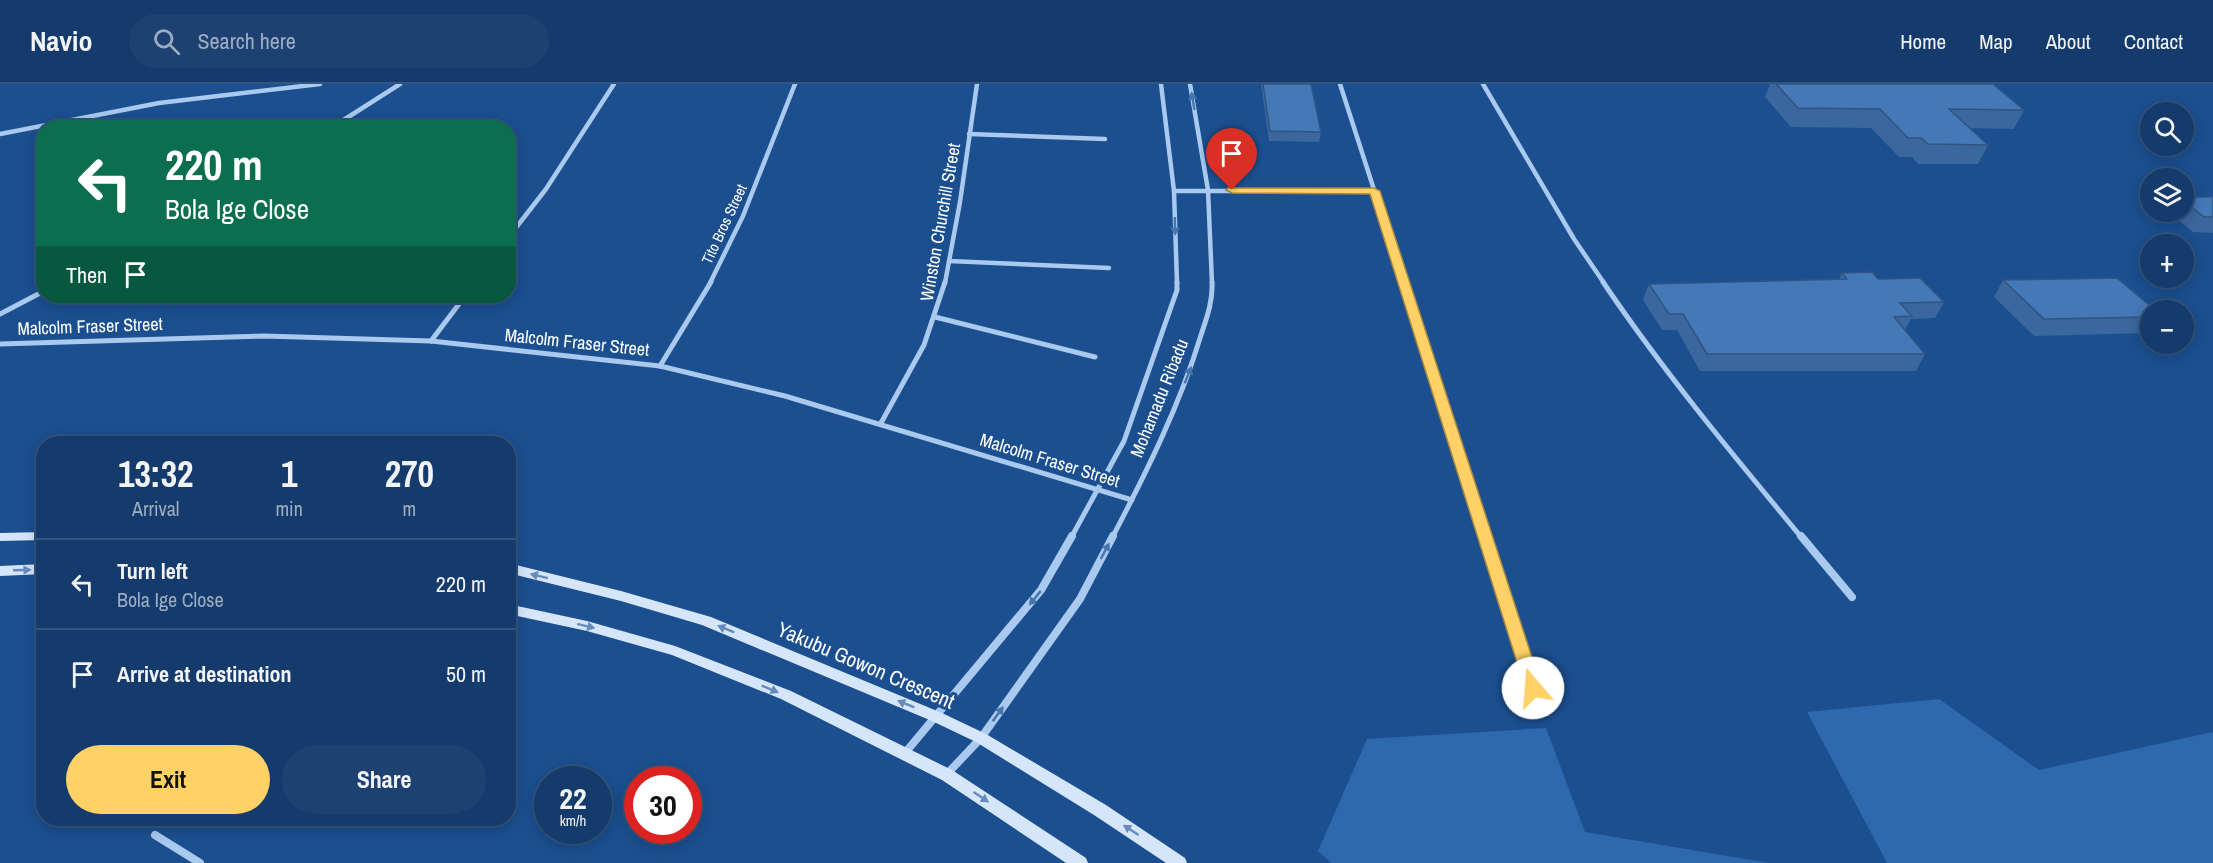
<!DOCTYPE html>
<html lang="en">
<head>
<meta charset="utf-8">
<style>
	:root { --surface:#143b6b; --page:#1d4271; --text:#f1f3f6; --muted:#9dadc1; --line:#33557e; --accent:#ffd166 }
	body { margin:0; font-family:"Archivo Narrow",sans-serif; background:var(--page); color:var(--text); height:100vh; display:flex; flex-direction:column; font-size:22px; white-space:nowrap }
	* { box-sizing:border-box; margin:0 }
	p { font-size:20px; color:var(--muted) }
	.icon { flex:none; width:33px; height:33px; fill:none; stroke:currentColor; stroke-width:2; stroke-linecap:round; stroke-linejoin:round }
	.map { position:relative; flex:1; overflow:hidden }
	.side { position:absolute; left:36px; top:352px; width:480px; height:390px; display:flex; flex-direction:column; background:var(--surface); border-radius:24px; box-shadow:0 3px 15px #0003,0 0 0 2px var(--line) }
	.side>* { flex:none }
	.top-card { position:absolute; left:36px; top:36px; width:480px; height:183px; border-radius:24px; box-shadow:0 3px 15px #0003,0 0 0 2px var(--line); background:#0b6e4f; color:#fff; overflow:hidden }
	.tools { position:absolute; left:2140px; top:18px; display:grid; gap:12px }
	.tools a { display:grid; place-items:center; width:54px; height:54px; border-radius:50%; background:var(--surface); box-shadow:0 3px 15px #0003,0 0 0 2px var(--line); font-size:30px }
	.speed { position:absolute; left:534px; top:682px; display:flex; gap:12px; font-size:30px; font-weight:700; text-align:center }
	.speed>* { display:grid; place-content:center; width:78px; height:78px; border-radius:50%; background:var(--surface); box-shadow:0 3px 15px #0003,0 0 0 2px var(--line); line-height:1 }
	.speed small { font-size:15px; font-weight:400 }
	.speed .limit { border:9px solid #d22; background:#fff; color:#111 }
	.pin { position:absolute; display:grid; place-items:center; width:51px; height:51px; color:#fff; margin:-62px -26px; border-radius:50% 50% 50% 0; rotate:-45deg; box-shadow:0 0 6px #0007 }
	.pin .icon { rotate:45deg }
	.me { position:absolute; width:66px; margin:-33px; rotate:342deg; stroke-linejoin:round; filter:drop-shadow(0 0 4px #0008) }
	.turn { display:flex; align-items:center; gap:21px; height:126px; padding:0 30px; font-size:27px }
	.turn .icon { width:78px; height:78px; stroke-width:2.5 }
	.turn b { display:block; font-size:42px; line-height:51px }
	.then { display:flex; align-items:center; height:57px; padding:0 30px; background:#0003; gap:12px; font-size:22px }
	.eta { display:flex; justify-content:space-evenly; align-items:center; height:102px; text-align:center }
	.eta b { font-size:36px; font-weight:700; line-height:42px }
	.cta { display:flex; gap:12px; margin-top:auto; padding:12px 30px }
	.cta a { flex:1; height:69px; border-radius:36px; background:var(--accent); color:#111; font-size:24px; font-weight:700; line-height:69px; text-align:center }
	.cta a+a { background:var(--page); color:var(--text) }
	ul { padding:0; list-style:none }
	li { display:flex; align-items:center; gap:18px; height:90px; padding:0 30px; border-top:2px solid var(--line) }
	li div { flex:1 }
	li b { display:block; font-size:22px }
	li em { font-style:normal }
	header { display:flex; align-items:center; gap:36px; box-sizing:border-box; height:84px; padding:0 30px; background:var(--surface); border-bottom:2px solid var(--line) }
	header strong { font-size:28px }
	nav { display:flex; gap:33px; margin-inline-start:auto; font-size:21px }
	.search { width:420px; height:54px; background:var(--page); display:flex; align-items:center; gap:15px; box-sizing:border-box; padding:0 21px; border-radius:33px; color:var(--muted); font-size:22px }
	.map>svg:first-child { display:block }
	.green { fill:#2e69ad }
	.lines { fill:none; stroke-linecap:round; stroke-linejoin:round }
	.minor-far2 { stroke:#a9c9ee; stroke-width:4.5 }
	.minor-far1 { stroke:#a9c9ee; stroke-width:5 }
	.minor { stroke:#a9c9ee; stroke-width:8 }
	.secondary { fill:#d6e6fa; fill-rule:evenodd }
	.wall { fill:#3a679d }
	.building { fill:#4478b7; stroke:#305480; stroke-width:1.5 }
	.oneway { fill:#4674ac }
	.oneway2 { fill:#668bba }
	.route { fill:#ffd166; stroke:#a68842; stroke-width:1.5 }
	.labels { text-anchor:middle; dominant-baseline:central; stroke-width:6; stroke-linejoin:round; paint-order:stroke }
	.far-street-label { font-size:15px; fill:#fff; stroke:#1b4f8f }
	.street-label { font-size:18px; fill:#fff; stroke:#1b4f8f }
	.near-street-label { font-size:21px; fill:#fff; stroke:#1b4f8f }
</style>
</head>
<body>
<header>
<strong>Navio</strong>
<div class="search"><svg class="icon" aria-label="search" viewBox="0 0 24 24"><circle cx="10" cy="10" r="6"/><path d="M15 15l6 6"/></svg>Search here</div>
<nav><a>Home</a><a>Map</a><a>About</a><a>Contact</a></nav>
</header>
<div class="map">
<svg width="2213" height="779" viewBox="0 0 2213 779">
	<rect width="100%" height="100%" fill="#1b4f8f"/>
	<!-- green -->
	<g class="green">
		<path d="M1939,615L2039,686L2213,648V779H1887L1807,628Z"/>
		<path d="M1546,644L1585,748L1769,779H1331L1318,767L1367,655Z"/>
	</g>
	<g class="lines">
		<!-- minor-far2 -->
		<g class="minor-far2">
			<path d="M1161,0L1174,107L1177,199"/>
			<path d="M1190,0L1208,106L1212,199"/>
			<path d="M1340,0L1404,199"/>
			<path d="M1483,0L1574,155L1604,199"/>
			<path d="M331,44L400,0"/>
			<path d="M0,50L159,19L320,0"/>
			<path d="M969,50L1105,55"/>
			<path d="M1174,107H1374"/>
			<path d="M508,154L546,105L614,0"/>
			<path d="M949,177L1109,184"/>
			<path d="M710,199L743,132L795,0"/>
			<path d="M945,199L960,118L977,0"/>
		</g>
		<!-- minor-far1 -->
		<g class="minor-far1">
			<path d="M1403,198L1485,454"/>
			<path d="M1603,198C1663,287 1733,371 1802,454"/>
			<path d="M0,230L44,207"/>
			<path d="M935,233L1095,273"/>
			<path d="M431,257L465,212"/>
			<path d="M0,260L264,252L431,257L660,282L785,312L1132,416"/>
			<path d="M660,282L711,198"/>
			<path d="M881,339L924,261L945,198"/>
			<path d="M1071,454L1124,357L1177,206V198"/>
			<path d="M1112,454C1146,389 1180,321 1201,251C1207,233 1213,217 1212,198"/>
		</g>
		<!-- minor -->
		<g class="minor">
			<path d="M1484,452L1533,604"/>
			<path d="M1801,452L1852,513"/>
			<path d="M905,669L1041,506L1072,452"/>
			<path d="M947,690L981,654L1080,515L1113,452"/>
			<path d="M155,751L200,779"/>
		</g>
		<!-- secondary -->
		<g class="secondary">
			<path d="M44,448V456L0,457V449Z"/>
			<path d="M508,479L621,507L711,533L942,629L986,650L1106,721L1185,774L1187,779H1166L1094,731L976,658L932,637L702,541L621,517L508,489Z"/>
			<path d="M44,480V490L0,492V482Z"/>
			<path d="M508,520L587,537L675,562L791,607L952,686L1086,774L1088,779H1066L942,696L781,615L672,571L587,547L508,530Z"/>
		</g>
	</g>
	<!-- wall -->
	<g class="wall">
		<path d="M1261,0H1311L1321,48L1319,58L1269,57Z"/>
		<path d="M1770,0H1993L2024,26L2014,45L1970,44L1988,61L1978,80H1918L1912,73H1899L1871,44L1791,43L1765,13Z"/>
		<path d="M2184,113H2213V149L2193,148L2169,128H2184Z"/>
		<path d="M1842,189L1878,195L1944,218L1935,234L1911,235L1905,246L1925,270L1916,287H1700L1677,246H1662L1643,216L1649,200L1839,195Z"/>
		<path d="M2003,196L2151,226V249L2034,252L1994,213Z"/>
	</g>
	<!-- building -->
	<g class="building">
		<path d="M1263,0H1311L1321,48L1270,47Z"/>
		<path d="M1776,0H1993L2024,26L1949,25L1988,61L1928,60L1921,54H1908L1880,25L1798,24Z"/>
		<path d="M2184,113H2213V133H2204L2184,117Z"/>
		<path d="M1872,188L1878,195L1920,194L1944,218L1900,219L1912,232L1894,233L1925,270H1707L1683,230H1669L1649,200L1847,195L1842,189Z"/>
		<path d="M2117,194L2155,226H2151V233L2044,235L2003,196Z"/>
	</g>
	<!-- one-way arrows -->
	<defs><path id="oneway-solid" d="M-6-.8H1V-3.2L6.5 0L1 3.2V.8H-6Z" transform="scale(1.5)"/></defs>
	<g class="oneway">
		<use href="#oneway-solid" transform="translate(1193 17) rotate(-99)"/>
		<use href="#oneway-solid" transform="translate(1175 142) rotate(89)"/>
		<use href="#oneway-solid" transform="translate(1188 291) rotate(-68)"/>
		<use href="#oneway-solid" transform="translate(1105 467) rotate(-62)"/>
		<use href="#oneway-solid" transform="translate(1035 514) rotate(129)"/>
		<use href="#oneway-solid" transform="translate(998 630) rotate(-54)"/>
	</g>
	<g class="oneway2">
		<use href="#oneway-solid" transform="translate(22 486) rotate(-2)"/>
		<use href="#oneway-solid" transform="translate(539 492) rotate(-166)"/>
		<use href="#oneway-solid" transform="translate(586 542) rotate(14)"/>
		<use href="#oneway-solid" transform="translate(726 545) rotate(-158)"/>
		<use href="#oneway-solid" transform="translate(770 605) rotate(22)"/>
		<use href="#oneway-solid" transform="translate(906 620) rotate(-158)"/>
		<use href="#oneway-solid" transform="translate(981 713) rotate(34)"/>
		<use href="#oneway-solid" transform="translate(1131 746) rotate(-147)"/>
	</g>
	<!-- route -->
	<path class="route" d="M1228,104H1374L1380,107L1542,604L1539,609L1533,611L1528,609L1525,604L1370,110L1232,109L1226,106Z"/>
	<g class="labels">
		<!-- far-street labels -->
		<g class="far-street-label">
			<text transform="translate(724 140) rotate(-65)">Tito Bros Street</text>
		</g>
		<!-- street labels -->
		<g class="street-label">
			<text transform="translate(940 138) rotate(-80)">Winston Churchill Street</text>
			<text transform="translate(90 242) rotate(-2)">Malcolm Fraser Street</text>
			<text transform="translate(577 258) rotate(6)">Malcolm Fraser Street</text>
			<text transform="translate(1159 314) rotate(-68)">Mohamadu Ribadu</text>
			<text transform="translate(1050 376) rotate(17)">Malcolm Fraser Street</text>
		</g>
		<!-- near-street labels -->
		<g class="near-street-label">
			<text transform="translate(866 581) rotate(23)">Yakubu Gowon Crescent</text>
		</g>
	</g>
</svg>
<div class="tools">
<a><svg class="icon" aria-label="search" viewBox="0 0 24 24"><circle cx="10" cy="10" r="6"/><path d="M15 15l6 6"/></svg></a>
<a><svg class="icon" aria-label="layers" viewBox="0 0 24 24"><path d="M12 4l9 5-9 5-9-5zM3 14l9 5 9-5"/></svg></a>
<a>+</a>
<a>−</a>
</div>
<div class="speed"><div>22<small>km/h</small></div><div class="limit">30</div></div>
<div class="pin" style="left:1232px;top:106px;background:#d93025"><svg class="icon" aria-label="arrive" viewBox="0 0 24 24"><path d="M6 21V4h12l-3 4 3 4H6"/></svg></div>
<svg class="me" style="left:1533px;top:604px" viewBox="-20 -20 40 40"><circle r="19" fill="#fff"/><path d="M0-13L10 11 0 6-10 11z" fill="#ffd166"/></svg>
<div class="top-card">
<div class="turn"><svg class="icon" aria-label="left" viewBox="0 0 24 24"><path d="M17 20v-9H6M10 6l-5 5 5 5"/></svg><div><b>220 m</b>Bola Ige Close</div></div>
<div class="then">Then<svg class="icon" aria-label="arrive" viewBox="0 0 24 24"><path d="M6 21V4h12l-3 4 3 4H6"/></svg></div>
</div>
<section class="side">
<div class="eta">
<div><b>13:32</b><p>Arrival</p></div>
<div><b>1</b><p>min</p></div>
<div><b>270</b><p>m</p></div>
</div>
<ul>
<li><svg class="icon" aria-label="left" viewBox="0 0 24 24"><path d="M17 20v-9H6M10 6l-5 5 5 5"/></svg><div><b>Turn left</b><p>Bola Ige Close</p></div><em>220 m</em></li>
<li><svg class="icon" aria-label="arrive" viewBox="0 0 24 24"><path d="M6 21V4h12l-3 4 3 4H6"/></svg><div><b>Arrive at destination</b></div><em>50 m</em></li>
</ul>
<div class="cta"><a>Exit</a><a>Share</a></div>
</section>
</div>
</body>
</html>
